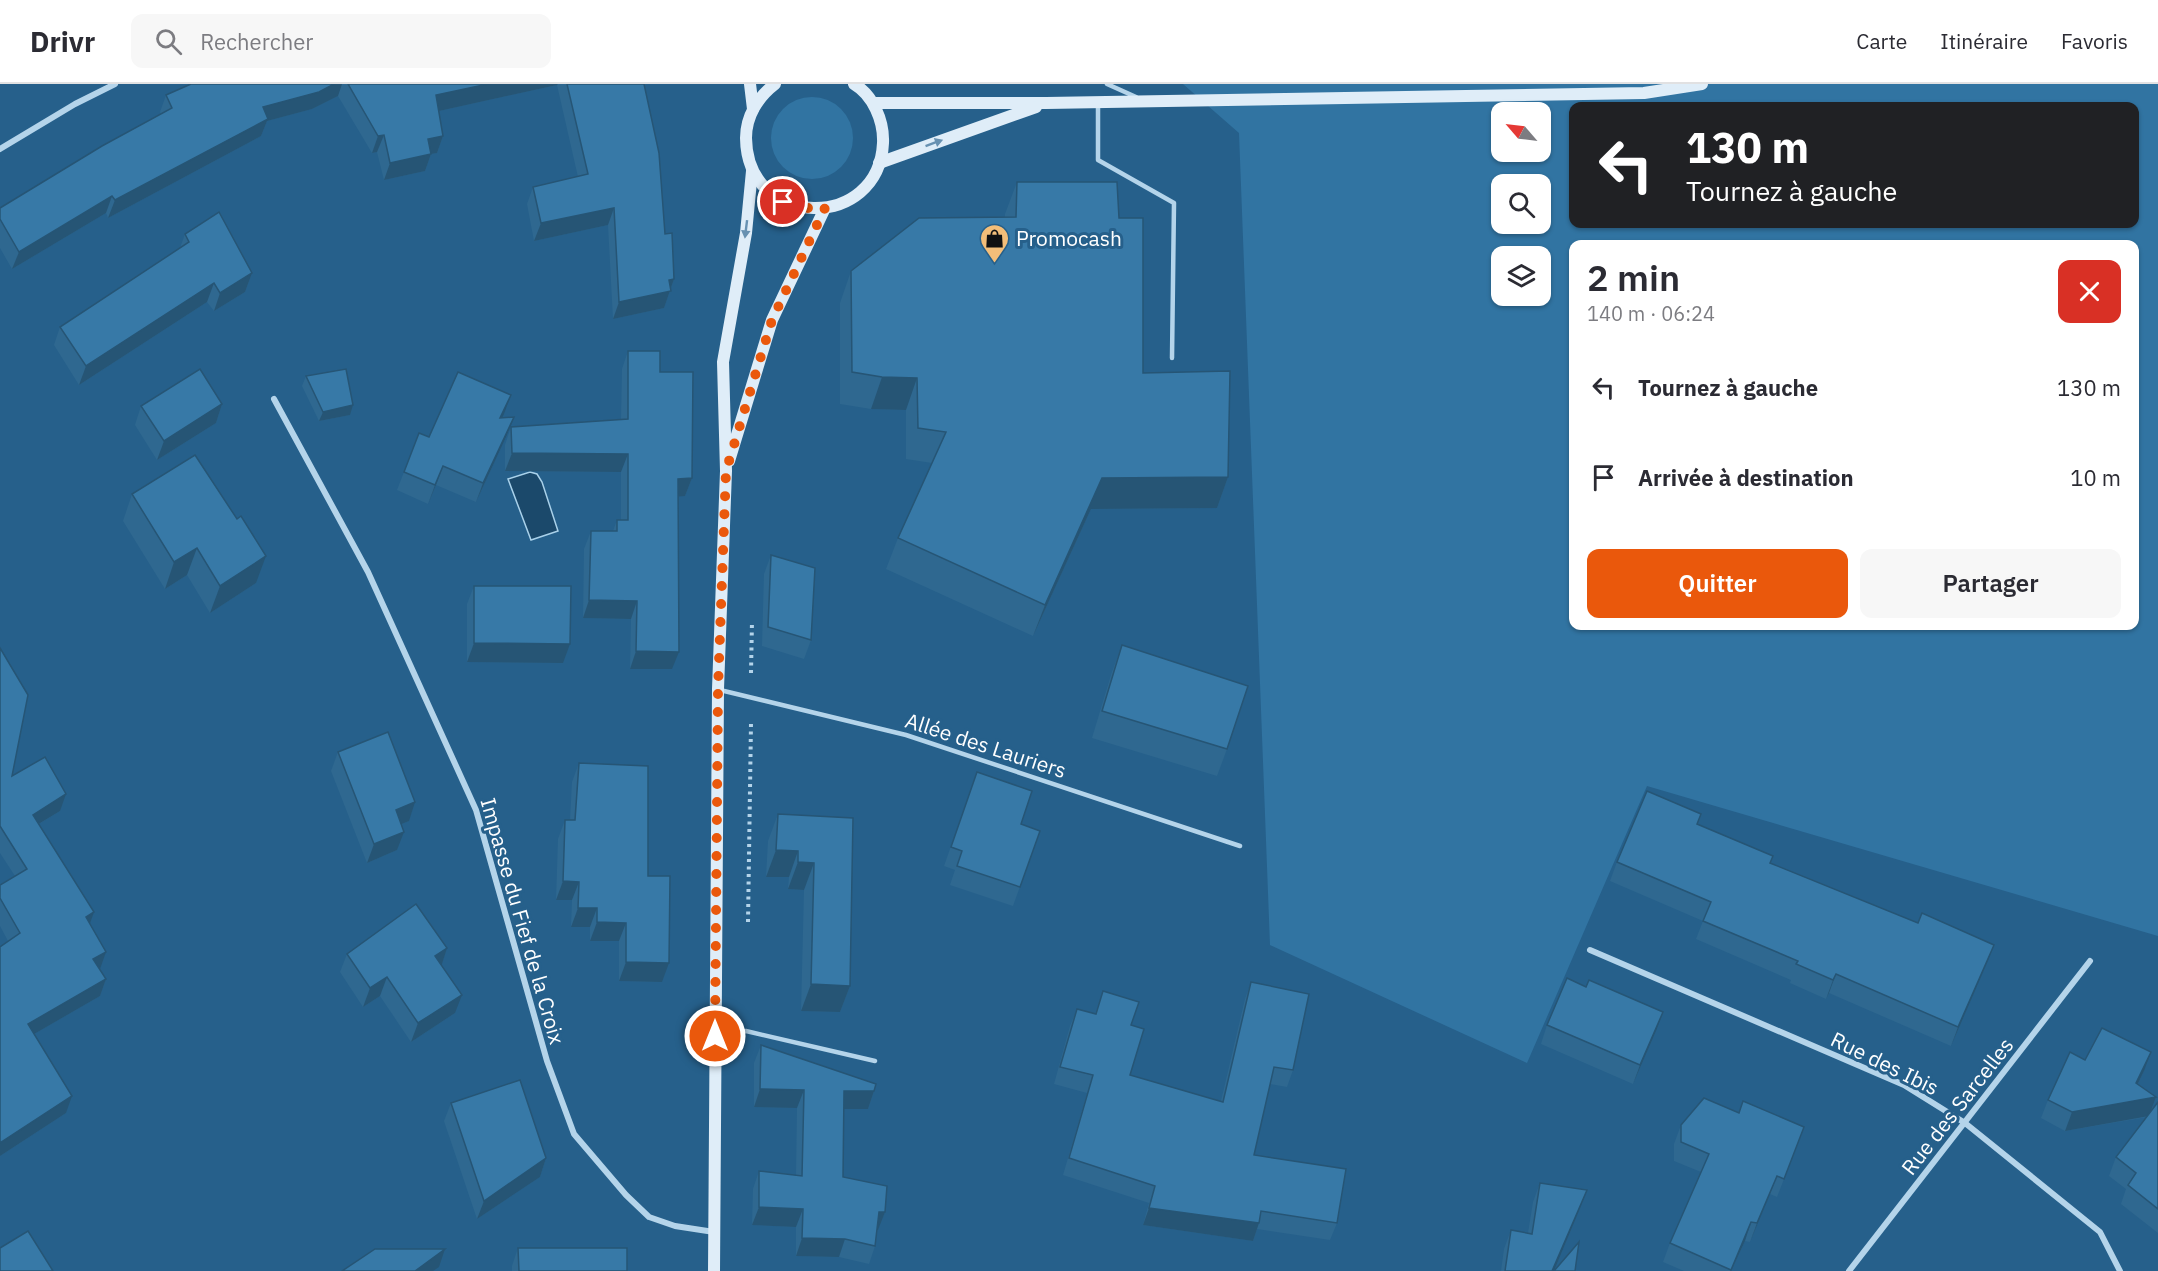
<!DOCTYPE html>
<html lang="fr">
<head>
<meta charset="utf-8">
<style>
	:root { --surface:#fff; --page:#f7f7f7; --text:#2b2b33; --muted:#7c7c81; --line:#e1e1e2; --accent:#ea580c }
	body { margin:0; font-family:"IBM Plex Sans",sans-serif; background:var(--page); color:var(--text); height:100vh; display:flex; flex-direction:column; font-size:22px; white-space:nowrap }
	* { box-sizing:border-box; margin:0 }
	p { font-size:20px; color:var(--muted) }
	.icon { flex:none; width:33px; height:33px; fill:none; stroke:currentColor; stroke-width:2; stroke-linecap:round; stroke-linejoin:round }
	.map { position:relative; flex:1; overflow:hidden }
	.drawer { position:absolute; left:1569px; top:156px; width:570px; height:390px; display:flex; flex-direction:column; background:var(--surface); border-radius:12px; box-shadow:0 2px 4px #0004 }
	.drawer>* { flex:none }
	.banner { position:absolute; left:1569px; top:18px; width:570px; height:126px; border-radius:12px; box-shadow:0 2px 4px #0004; background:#202124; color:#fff; overflow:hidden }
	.needle { width:39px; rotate:298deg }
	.controls { position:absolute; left:1491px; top:18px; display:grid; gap:12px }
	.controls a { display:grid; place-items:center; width:60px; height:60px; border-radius:12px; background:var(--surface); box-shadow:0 2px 4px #0004; font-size:30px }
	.pin { position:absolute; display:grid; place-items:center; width:51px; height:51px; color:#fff; margin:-26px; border:3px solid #fff; border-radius:50%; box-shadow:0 2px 6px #0007 }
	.me { position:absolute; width:66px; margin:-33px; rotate:0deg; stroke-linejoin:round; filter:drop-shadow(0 0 4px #0008) }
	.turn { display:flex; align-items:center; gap:21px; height:126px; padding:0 18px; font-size:27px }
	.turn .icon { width:78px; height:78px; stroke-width:2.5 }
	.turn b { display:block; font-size:42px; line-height:51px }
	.round { display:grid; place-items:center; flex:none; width:63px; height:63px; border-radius:12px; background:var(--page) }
	.overview { display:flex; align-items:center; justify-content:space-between; height:102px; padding:0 18px }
	h1 { font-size:36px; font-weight:600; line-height:45px }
	.primary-button { display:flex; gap:12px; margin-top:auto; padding:12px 18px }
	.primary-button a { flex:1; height:69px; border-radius:12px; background:var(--accent); color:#fff; font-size:24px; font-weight:600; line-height:69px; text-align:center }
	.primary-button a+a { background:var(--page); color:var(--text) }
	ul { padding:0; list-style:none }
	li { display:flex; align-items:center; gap:18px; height:90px; padding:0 18px }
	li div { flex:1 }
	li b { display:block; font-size:22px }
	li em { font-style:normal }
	header { display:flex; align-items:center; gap:36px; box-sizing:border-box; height:84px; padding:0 30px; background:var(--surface); border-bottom:2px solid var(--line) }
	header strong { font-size:28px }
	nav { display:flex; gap:33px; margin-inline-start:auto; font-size:21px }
	.search { width:420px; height:54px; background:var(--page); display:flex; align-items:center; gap:15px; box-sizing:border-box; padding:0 21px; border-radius:12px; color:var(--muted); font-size:22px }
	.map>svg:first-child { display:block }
	.green { fill:#3174a2; fill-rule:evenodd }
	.water { fill:#1b496b; stroke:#a9d1ea; stroke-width:1.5 }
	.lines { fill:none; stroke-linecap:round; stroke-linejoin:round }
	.path { stroke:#b4d4ea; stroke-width:4; stroke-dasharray:3 4.5; stroke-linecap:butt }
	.service { stroke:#b4d4ea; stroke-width:4.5 }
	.minor { stroke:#b4d4ea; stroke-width:6 }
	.secondary { stroke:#dfedf8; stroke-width:12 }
	.wall { fill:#2f6890 }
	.shaded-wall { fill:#265575 }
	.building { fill:#3779a7; stroke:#265575; stroke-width:1.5 }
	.oneway { fill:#6791b1 }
	.route { stroke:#ea580c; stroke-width:10; stroke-dasharray:0 18 }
	.labels { text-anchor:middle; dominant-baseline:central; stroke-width:6; stroke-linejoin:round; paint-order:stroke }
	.poi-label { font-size:21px; fill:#fff; stroke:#26608b; text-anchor:start }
	.street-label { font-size:21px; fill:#fff; stroke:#26608b }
</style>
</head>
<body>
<header>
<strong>Drivr</strong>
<div class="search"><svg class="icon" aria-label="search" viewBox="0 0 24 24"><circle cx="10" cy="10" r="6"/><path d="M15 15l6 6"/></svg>Rechercher</div>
<nav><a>Carte</a><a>Itinéraire</a><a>Favoris</a></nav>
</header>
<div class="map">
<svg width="2158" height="1187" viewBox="0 0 2158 1187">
	<rect width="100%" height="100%" fill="#26608b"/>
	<!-- green -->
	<g class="green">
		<path d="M1183,0H2158V852L1647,702L1527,979L1270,861L1239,49ZM1574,22H2134V140H1574ZM1502,28H1540V68H1502ZM1502,100H1540V140H1502ZM1574,160H2134V542H1574ZM1502,172H1540V212H1502Z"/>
		<circle cx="812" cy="54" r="41"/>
	</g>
	<!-- water -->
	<path class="water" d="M530,388L537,390L542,398L558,447L531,456L508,395Z"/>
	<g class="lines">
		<!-- path -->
		<g class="path">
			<path d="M751,589L752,537"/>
			<path d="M748,838L751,639"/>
		</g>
		<!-- service -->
		<g class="service">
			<path d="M1107,0L1136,13"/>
			<path d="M1098,18V76L1174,119L1172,274"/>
			<path d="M720,606L906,651L1240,762"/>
			<path d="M718,951L746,947L875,977"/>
		</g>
		<!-- minor -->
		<g class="minor">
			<path d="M0,65L75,20L115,0"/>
			<path d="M274,315L368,488L476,726L547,977L574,1050L626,1111L649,1133L675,1142L714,1148"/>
			<path d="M1590,866L1904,1001L1965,1039L2100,1148L2120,1187"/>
			<path d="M1849,1187L2090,877"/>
		</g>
		<!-- secondary -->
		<g class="secondary">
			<path d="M750,0L753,25"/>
			<path d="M775,0C758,13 746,32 746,54C747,146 879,147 883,59C884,37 873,11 854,0"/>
			<path d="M873,19H1046L1644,9L1702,0"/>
			<path d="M879,79L1036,23"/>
			<path d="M729,377L772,236L825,124"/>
			<path d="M714,1187L718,605L726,387L723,278L746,149L752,87"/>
		</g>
	</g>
	<!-- wall -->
	<g class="wall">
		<path d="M191,0H644L665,150L674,195L664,224L613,235L608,141L534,157L527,120L533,103L578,93L557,1L439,27L443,52L437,69L431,70L425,87L384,96L377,68L372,69L338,12L312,25L267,37L261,52L108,134L106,129L12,185L0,164V124L161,30L160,28L166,11Z"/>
		<path d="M1017,98L1119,134L1143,289L1228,393L1217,424L1091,425L1033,552L886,485L898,454L932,379L906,375V326L871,325L840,320V219L851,187L1005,134V130Z"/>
		<path d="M185,150L252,189L245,208L214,227L207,218L79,301L54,261L60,243L180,164Z"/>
		<path d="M628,267L660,288L692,394L685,412H678L672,585H630L631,535L583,534L584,465L591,447H613L617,436H621V388L505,387V361L511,343L621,335L622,285Z"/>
		<path d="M306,292L350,331L319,337L302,302Z"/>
		<path d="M222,320L216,339L157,376L135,341L141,322Z"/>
		<path d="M502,333H514L507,351L476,418L436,401L428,420L397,406L404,388L429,353Z"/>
		<path d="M132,410L256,499L210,529L187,491L165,505L123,437Z"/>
		<path d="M771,471L811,556L804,575L762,562L764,490Z"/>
		<path d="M474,502L563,579L467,578V520Z"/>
		<path d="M1122,561L1227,665L1217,692L1092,654L1112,588Z"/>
		<path d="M0,564L12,692L60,727L39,740L90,840L100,885L106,895L100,912L34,950L66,1029L0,1072L8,857L0,842V801L15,792L0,769Z"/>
		<path d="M338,668L409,737L401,740L397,766L367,779L331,687Z"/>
		<path d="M579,679L648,792L662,898L619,897V857H590V843H571L572,816H556L558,755L565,736H570L572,698Z"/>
		<path d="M977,688L1021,740L1040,747L1013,822L950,801L955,786L944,782Z"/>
		<path d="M778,730L853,734L850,902L840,928L801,927L804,806L788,805L789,793H766L768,757Z"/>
		<path d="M1697,740L1770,780L1987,879L1951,962L1829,909L1826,915L1790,899L1791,896L1696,855L1703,837L1610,797L1617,778Z"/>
		<path d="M447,864L441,881L455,929L411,958L380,912L363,923L340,888L347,870Z"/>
		<path d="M1251,898L1293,986L1287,1003L1270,1000L1254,1071L1337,1139L1330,1156L1257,1145L1253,1157L1143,1141L1149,1119L1063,1091L1087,1009L1054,1000L1070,942L1077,925L1095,930L1103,907L1131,941L1130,991L1221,1017L1245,915Z"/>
		<path d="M1547,941L1656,947L1633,1000L1541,960Z"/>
		<path d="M761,961L874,1007L868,1025H844L843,1093L885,1128L877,1146L875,1162L869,1180L839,1173L796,1172V1143L752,1141L753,1105L759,1087L796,1091L797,1024L754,1023V979Z"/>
		<path d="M2085,976L2144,987L2138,1000L2156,1013L2151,1027L2158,1018V1149L2121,1120L2126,1105L2109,1092L2116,1073L2147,1033L2065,1047L2041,1034L2048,1016Z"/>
		<path d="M451,1019L546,1074L540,1093L477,1135L444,1037Z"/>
		<path d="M1739,1029L1804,1043L1777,1113L1770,1110L1750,1158L1745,1157L1731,1187H1684L1663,1178L1670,1159L1701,1088L1674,1077V1060L1681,1041Z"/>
		<path d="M1540,1099L1580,1124L1554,1187H1501L1504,1165L1511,1146L1528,1149L1533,1118Z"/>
		<path d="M518,1164L627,1187H512V1182Z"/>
	</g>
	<!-- shaded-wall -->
	<g class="shaded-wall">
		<path d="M334,0H342L338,12L312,25L267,37L261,52L108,134L115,116L263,23Z"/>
		<path d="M488,0H558L557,1L430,29L436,11Z"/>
		<path d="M384,51L377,68L372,69L378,52Z"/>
		<path d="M443,52L437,69L431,70L425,87L384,96L390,79L428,55Z"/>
		<path d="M112,112L106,129L12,185L19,168Z"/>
		<path d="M614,124L608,141L534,157L541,139Z"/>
		<path d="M252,189L245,208L214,227L220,209Z"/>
		<path d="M674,195L664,224L613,235L619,218L669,196Z"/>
		<path d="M214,199L207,218L79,301L86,282Z"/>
		<path d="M882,293L917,294L906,326L871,325Z"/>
		<path d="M511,311L504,330L494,352L500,334Z"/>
		<path d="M222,320L216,339L157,376L164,357Z"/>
		<path d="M353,321L350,331L319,337L323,328Z"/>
		<path d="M514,333L507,351L476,418L483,399Z"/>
		<path d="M512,369L628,370L621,388L505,387Z"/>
		<path d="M443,382L436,401L428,420L435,401Z"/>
		<path d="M1228,393L1217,424L1091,425L1033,552L1045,521L1102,394Z"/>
		<path d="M692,394L685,412L672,413L678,395Z"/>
		<path d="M197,464L187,491L165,505L174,478Z"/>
		<path d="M266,472L256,499L210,529L220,502Z"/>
		<path d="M589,516L637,517L631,535L583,534Z"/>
		<path d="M474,559L570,560L563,579L467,578Z"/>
		<path d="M636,567L679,568L672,585H630Z"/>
		<path d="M66,710L60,727L27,747L33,731Z"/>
		<path d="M415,718L409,737L389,745L396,726Z"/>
		<path d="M404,748L397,766L367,779L374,760Z"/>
		<path d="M776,766L798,767L789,793H766Z"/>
		<path d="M798,778L814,779L804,806L788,805Z"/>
		<path d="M563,797L579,798L572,816H556Z"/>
		<path d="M578,824H597L590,843H571Z"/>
		<path d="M94,828L88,845L86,833Z"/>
		<path d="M597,838L626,839L619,857H590Z"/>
		<path d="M1994,861L1987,879L1951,962L1958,943Z"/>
		<path d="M447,864L441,883L435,872Z"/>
		<path d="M106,868L100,885L93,875Z"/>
		<path d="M626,878L669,879L662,898L619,897Z"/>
		<path d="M1836,890L1829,909L1826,915L1833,896Z"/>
		<path d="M387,893L380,912L363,923L370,904Z"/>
		<path d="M106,895L100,912L22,957L28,940Z"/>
		<path d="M811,900L850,902L840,928L801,927Z"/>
		<path d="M462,911L455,929L411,958L418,939Z"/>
		<path d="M1663,928L1656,947L1633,1000L1640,981Z"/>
		<path d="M2151,968L2144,987L2129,1018L2136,999Z"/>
		<path d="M760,1005L804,1006L797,1024L754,1023Z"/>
		<path d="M844,1007H874L868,1025H838Z"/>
		<path d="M72,1012L66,1029L0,1072V1059Z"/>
		<path d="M2156,1013L2149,1032L2065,1047L2072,1028Z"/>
		<path d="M546,1074L540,1093L477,1135L484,1117Z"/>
		<path d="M1777,1092L1770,1110L1750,1158L1757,1139Z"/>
		<path d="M1587,1106L1580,1124L1554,1187H1552Z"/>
		<path d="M759,1123L803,1125L796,1143L752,1141Z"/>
		<path d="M1149,1124L1259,1139L1253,1157L1143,1141Z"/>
		<path d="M879,1128H885L878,1146H873Z"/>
		<path d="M1751,1138L1745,1157L1731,1187H1730Z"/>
		<path d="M802,1154L845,1155L839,1173L796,1172Z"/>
		<path d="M445,1165L439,1183L433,1187H415Z"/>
	</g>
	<!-- building -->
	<g class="building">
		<path d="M191,0H334L319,8L263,23L268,35L115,116L112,112L19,168L0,135V124L102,62L172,24L166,11Z"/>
		<path d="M348,0H488L436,11L443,52L428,55L431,70L390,79L384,51L378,52Z"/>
		<path d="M567,0H644L659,69L665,150L672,149L674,195L669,196L671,207L619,218L614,124L541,139L533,103L588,90Z"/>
		<path d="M1017,98H1117L1119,134H1143V289L1230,287L1228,393L1102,394L1045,521L898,454L946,348L918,344L917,294L882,293L852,288L851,187L919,134L1016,133Z"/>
		<path d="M219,128L252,189L220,209L214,199L86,282L60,243L189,158L185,150Z"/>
		<path d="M628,267H660V288H693L692,394L678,395L679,568L636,567L637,517L589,516L591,447H617V436H628V370L512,369L511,343L628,335Z"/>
		<path d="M200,285L222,320L164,357L141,322Z"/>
		<path d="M346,285L353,321L323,328L306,292Z"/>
		<path d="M458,288L511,311L500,334L514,333L483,399L443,382L435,401L404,388L419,349L429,353Z"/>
		<path d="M195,371L237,435L241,432L266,472L220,502L197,464L174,478L132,410Z"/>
		<path d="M771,471L815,484L811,556L768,543Z"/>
		<path d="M474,502H571L570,560L474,559Z"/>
		<path d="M1122,561L1248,602L1227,665L1102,627Z"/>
		<path d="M0,564L28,611L12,692L45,673L66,710L33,731L94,828L86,833L106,868L93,875L106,895L28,940L72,1012L0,1059V863L20,849L0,814V801L27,785L0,742Z"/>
		<path d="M388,648L415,718L396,726L404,748L374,760L338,668Z"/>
		<path d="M579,679L648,682V792H670L669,879L626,878V839L597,838V824H578L579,798L563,797L565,736H575Z"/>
		<path d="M977,688L1032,707L1021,740L1040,747L1020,803L957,782L962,767L951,763Z"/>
		<path d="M1647,707L1701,730L1697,740L1773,772L1770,779L1918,839L1922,829L1994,861L1958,943L1836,890L1833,896L1796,880L1798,877L1703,837L1711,818L1617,778Z"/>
		<path d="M778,730L853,734L850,902L811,900L814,779L798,778V767L776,766Z"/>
		<path d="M416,820L447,864L435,872L462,911L418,939L387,893L370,904L347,870Z"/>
		<path d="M1567,894L1586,903L1589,896L1663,928L1640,981L1547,941Z"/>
		<path d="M1251,898L1309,910L1293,986L1274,983L1254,1071L1346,1085L1337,1139L1261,1127L1259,1139L1149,1124L1155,1102L1069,1074L1093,991L1060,983L1077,925L1096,930L1103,907L1139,918L1131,941L1144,945L1130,991L1223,1018Z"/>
		<path d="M2102,944L2151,968L2136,999L2156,1013L2072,1028L2048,1016L2070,968L2085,976Z"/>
		<path d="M761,961L876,1000L874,1007H844L843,1093L887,1102L885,1128H879L875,1162L845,1155L802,1154L803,1125L759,1123V1087L802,1092L804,1006L760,1005Z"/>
		<path d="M520,996L546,1074L484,1117L451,1019Z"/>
		<path d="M1704,1014L1739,1029L1743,1017L1804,1043L1784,1095L1777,1092L1757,1139L1751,1138L1731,1186L1670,1159L1709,1070L1681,1058V1041Z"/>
		<path d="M2158,1018V1125L2128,1101L2136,1089L2116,1073Z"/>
		<path d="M1540,1099L1587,1106L1552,1187H1505L1511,1146L1532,1150Z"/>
		<path d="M28,1147L53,1187H0V1164Z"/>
		<path d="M1579,1158L1575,1187H1554Z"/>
		<path d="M518,1164H627V1187H519Z"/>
		<path d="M375,1165H445L415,1187H342Z"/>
	</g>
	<!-- one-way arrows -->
	<defs><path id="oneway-solid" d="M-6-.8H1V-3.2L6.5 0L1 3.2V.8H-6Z" transform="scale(1.5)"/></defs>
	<g class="oneway">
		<use href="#oneway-solid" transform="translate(934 59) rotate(-20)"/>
		<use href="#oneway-solid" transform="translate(746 145) rotate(97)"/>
	</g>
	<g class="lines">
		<!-- route -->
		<path class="route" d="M715,952L718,605L726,387L772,236L825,124H804L783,118"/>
	</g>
	<!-- icons -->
	<defs>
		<symbol id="shop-pin" viewBox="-11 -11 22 30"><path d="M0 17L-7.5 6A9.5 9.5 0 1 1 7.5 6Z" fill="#f3be79" stroke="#26608b"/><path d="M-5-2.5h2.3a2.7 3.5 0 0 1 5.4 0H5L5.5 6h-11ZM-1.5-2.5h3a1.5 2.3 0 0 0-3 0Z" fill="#111"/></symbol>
	</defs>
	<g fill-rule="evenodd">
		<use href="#shop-pin" x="978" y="138" width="33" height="45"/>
	</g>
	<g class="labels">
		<!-- poi labels -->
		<g class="poi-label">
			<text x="1016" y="154">Promocash</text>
		</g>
		<!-- street labels -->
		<g class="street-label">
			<text transform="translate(986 661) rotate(18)">Allée des Lauriers</text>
			<text transform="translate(523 837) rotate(74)">Impasse du Fief de la Croix</text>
			<text transform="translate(1885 979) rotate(26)">Rue des Ibis</text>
			<text transform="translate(1957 1022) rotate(-52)">Rue des Sarcelles</text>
		</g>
	</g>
</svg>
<div class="controls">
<a><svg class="needle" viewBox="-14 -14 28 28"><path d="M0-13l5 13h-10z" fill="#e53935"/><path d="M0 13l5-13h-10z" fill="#7c7c81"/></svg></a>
<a><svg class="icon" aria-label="search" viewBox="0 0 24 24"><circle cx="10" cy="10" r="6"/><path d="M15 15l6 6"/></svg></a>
<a><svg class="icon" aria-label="layers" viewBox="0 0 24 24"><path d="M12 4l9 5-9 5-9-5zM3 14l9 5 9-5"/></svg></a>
</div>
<div class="pin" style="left:783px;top:118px;background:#d93025"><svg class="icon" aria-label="arrive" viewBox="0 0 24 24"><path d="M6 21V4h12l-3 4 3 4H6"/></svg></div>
<svg class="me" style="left:715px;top:952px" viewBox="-20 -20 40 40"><circle r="17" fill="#ea580c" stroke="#fff" stroke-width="3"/><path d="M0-11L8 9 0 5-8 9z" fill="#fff"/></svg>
<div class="banner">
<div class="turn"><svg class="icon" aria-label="left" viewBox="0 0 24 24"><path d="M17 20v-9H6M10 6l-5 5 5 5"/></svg><div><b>130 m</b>Tournez à gauche</div></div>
</div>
<section class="drawer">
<div class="overview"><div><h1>2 min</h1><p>140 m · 06:24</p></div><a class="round" style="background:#d93025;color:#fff"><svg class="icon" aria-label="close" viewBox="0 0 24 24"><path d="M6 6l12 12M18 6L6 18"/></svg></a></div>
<ul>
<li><svg class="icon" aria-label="left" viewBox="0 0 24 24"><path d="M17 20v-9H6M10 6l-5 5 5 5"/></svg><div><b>Tournez à gauche</b></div><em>130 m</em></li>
<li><svg class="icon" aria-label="arrive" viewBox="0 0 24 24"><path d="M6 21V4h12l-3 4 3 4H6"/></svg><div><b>Arrivée à destination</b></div><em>10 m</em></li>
</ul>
<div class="primary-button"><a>Quitter</a><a>Partager</a></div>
</section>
</div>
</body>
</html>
